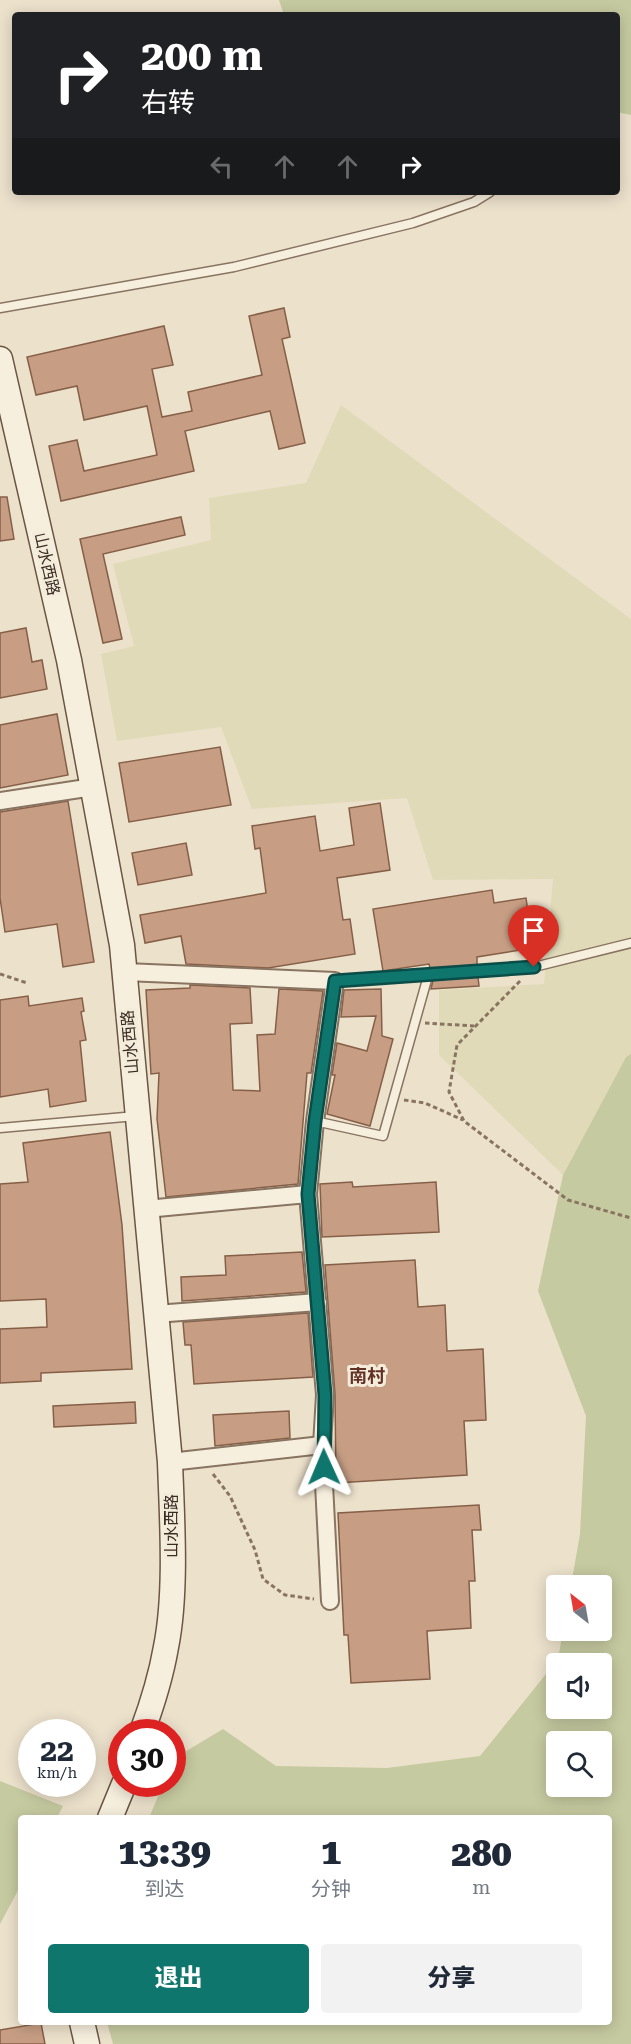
<!DOCTYPE html>
<html lang="zh">
<head>
<meta charset="utf-8">
<style>
	:root { --surface:#fff; --page:#f2f2f3; --text:#1f2937; --muted:#747a83; --accent:#0f766e }
	body { margin:0; font-family:"Roboto Serif","Noto Sans SC",serif; background:var(--page); color:var(--text); height:100vh; display:flex; flex-direction:column; font-size:22px; white-space:nowrap }
	* { box-sizing:border-box; margin:0 }
	p { font-size:20px; color:var(--muted) }
	.icon { flex:none; width:33px; height:33px; fill:none; stroke:currentColor; stroke-width:2; stroke-linecap:round; stroke-linejoin:round }
	.map { position:relative; flex:1; overflow:hidden }
	.drawer { position:absolute; left:18px; top:1815px; width:594px; height:210px; display:flex; flex-direction:column; background:var(--surface); border-radius:6px; box-shadow:0 3px 15px #0003 }
	.drawer>* { flex:none }
	.guide { position:absolute; left:12px; top:12px; width:608px; height:183px; border-radius:6px; box-shadow:0 3px 15px #0003; background:#202124; color:#fff; overflow:hidden }
	.needle { width:39px; rotate:329deg }
	.buttons { position:absolute; left:546px; top:1575px; display:grid; gap:12px }
	.buttons a { display:grid; place-items:center; width:66px; height:66px; border-radius:6px; background:var(--surface); box-shadow:0 3px 15px #0003; font-size:30px }
	.speed { position:absolute; left:18px; top:1719px; display:flex; gap:12px; font-size:30px; font-weight:700; text-align:center }
	.speed>* { display:grid; place-content:center; width:78px; height:78px; border-radius:50%; background:var(--surface); box-shadow:0 3px 15px #0003; line-height:1 }
	.speed small { font-size:15px; font-weight:400 }
	.speed .limit { border:9px solid #d22; background:#fff; color:#111 }
	.pin { position:absolute; display:grid; place-items:center; width:51px; height:51px; color:#fff; margin:-62px -26px; border-radius:50% 50% 50% 0; rotate:-45deg; box-shadow:0 0 6px #0007 }
	.pin .icon { rotate:45deg }
	.me { position:absolute; width:66px; margin:-33px; rotate:359deg; stroke-linejoin:round; filter:drop-shadow(0 0 4px #0008) }
	.turn { display:flex; align-items:center; gap:21px; height:126px; padding:0 30px; font-size:27px }
	.turn .icon { width:78px; height:78px; stroke-width:2.5 }
	.turn b { display:block; font-size:42px; line-height:51px }
	.lanes { display:flex; align-items:center; height:57px; padding:0 30px; background:#0003; justify-content:center; gap:30px; direction:ltr }
	.lanes .off { opacity:.35 }
	.eta { display:flex; justify-content:space-evenly; align-items:center; height:102px; text-align:center }
	.eta b { font-size:36px; font-weight:800; line-height:42px }
	.cta { display:flex; gap:12px; margin-top:auto; padding:12px 30px }
	.cta a { flex:1; height:69px; border-radius:6px; background:var(--accent); color:#fff; font-size:24px; font-weight:800; line-height:69px; text-align:center }
	.cta a+a { background:var(--page); color:var(--text) }
	.map>svg:first-child { display:block }
	.farmland { fill:#e1dab9 }
	.green { fill:#c6caa0; fill-rule:evenodd }
	.building { fill:#c79e84; stroke:#865f48; stroke-width:1.5 }
	.lines { fill:none; stroke-linecap:round; stroke-linejoin:round }
	.lane-casing { stroke:#887460; stroke-width:11 }
	.street-casing { stroke:#887460; stroke-width:20 }
	.secondary-casing { stroke:#6a5643; stroke-width:27 }
	.path { stroke:#887460; stroke-width:3; stroke-dasharray:4.5 3; stroke-linecap:butt }
	.lane { stroke:#f7efde; stroke-width:8 }
	.street { stroke:#f7efde; stroke-width:16 }
	.secondary { stroke:#f7efde; stroke-width:24 }
	.route-casing { stroke:#0a4d48; stroke-width:15 }
	.route { stroke:#0f766e; stroke-width:10 }
	.labels { text-anchor:middle; dominant-baseline:central; stroke-width:6; stroke-linejoin:round; paint-order:stroke }
	.street-label { font-size:16px; fill:#3a2d23; stroke:#f4ecdb }
	.neighbourhood-label { font-size:18px; font-weight:bold; fill:#633025; stroke:#f4ecdb }
</style>
</head>
<body>
<div class="map">
<svg width="631" height="2044" viewBox="0 0 631 2044">
	<rect width="100%" height="100%" fill="#ece1cb"/>
	<!-- farmland -->
	<path class="farmland" d="M341,405L631,619V1054L626,1057L563,1175L439,1055V990L544,984L553,879L433,880L407,798L252,809L221,727L117,741L101,654L134,646L113,564L211,540L209,498L306,483Z"/>
	<!-- green -->
	<g class="green">
		<path d="M279,0H631V115L617,112L616,15H284Z"/>
		<path d="M631,1054V2044H113L107,2022H609V1818H149L163,1784H172L173,1759L223,1729L276,1766L387,1768L480,1756L558,1659L563,1631L602,1630V1586L571,1585L580,1534L586,1416L538,1291L563,1175L626,1057ZM556,1664H602V1708H556ZM556,1742H602V1786H556Z"/>
		<path d="M0,1781L63,1806L57,1818H21V1885L0,1924Z"/>
	</g>
	<!-- building -->
	<g class="building">
		<path d="M284,308L290,337L282,339L305,443L279,449L270,411L185,431L194,471L61,501L49,446L77,440L84,471L157,455L147,406L84,420L77,386L36,395L27,357L164,326L173,365L152,369L162,417L192,411L188,392L262,375L249,316Z"/>
		<path d="M0,497H7L14,539L0,541Z"/>
		<path d="M181,517L185,535L103,554L122,639L103,643L80,539Z"/>
		<path d="M26,628L32,662L42,660L47,689L0,698V633Z"/>
		<path d="M57,714L68,775L0,788V725Z"/>
		<path d="M220,747L231,805L129,822L119,763Z"/>
		<path d="M68,801L94,962L63,967L57,924L5,932L0,898V812Z"/>
		<path d="M380,803L390,870L337,878L343,920L350,919L355,954L268,968L186,964L181,936L145,943L140,915L266,893L260,848L255,849L252,826L315,816L320,851L354,845L349,808Z"/>
		<path d="M186,843L192,875L138,885L132,853Z"/>
		<path d="M492,890L494,903L526,898L533,948L477,957V965L430,968L429,964L383,971L373,909Z"/>
		<path d="M478,977L479,986L431,989L433,980Z"/>
		<path d="M190,985L250,988L252,1023L230,1024L233,1090L260,1091L257,1035L275,1034L279,989L323,991L311,1073H307L298,1184L166,1197L157,1119L159,1073L151,1074L146,990L190,988Z"/>
		<path d="M381,989L382,1036L393,1039L370,1126L327,1114L335,1075H332L337,1043L367,1051L376,1016L341,1017L344,990Z"/>
		<path d="M28,996L29,1006L82,998L84,1011L81,1012L86,1040L80,1041L86,1101L50,1107L48,1089L0,1097V1000Z"/>
		<path d="M110,1132L122,1225L132,1369L41,1373V1381L0,1383V1329L47,1327L46,1299L0,1301V1184L28,1182L23,1143Z"/>
		<path d="M352,1182L353,1187L436,1182L439,1232L322,1237L320,1184Z"/>
		<path d="M302,1252L306,1292L182,1301L181,1277L226,1275L225,1256Z"/>
		<path d="M415,1260L418,1307L445,1305L447,1351L483,1349L486,1420L464,1421L467,1475L336,1483L335,1394L325,1265Z"/>
		<path d="M308,1313L313,1377L194,1384L191,1345H185L183,1322Z"/>
		<path d="M135,1402L136,1423L54,1427L53,1406Z"/>
		<path d="M289,1411L290,1438L215,1446L213,1415Z"/>
		<path d="M479,1505L481,1530H472L475,1581H469L471,1628L427,1631L430,1679L351,1683L348,1635H344L338,1513Z"/>
		<path d="M41,2023L45,2044H0V2030Z"/>
	</g>
	<g class="lines">
		<defs>
			<g id="lane">
				<path d="M0,308L234,267L413,223L474,202L490,192"/>
				<path d="M335,981L534,967L631,943"/>
				<path d="M315,1121L383,1136L428,976"/>
				<path d="M0,1128L136,1116"/>
			</g>
			<g id="street">
				<path d="M0,801L93,787"/>
				<path d="M125,972L335,981L315,1121L308,1194"/>
				<path d="M146,1209L308,1194L325,1395L322,1445L330,1601"/>
				<path d="M155,1314L318,1302"/>
				<path d="M170,1462L322,1445"/>
			</g>
			<g id="secondary">
				<path d="M0,359L69,660L122,945L170,1462C172,1519 177,1592 166,1647C161,1676 152,1705 142,1732"/>
				<path d="M110,1818L124,1784"/>
				<path d="M82,2022L87,2044"/>
			</g>
		</defs>
		<!-- lane casing -->
		<use href="#lane" class="lane-casing"/>
		<!-- street casing -->
		<use href="#street" class="street-casing"/>
		<!-- secondary casing -->
		<use href="#secondary" class="secondary-casing"/>
		<!-- path -->
		<g class="path">
			<path d="M0,974L27,983"/>
			<path d="M520,981L457,1045L449,1092L464,1121L568,1200L631,1218"/>
			<path d="M425,1023L474,1026"/>
			<path d="M404,1100L425,1103L463,1120"/>
			<path d="M213,1474L230,1496L255,1550L263,1579L285,1595L314,1599"/>
		</g>
		<!-- lane -->
		<use href="#lane" class="lane"/>
		<!-- street -->
		<use href="#street" class="street"/>
		<!-- secondary -->
		<use href="#secondary" class="secondary"/>
	</g>
	<g class="lines">
		<defs>
			<path id="route" d="M324,1467L325,1395L308,1194L315,1121L335,981L534,967"/>
		</defs>
		<!-- route casing -->
		<use href="#route" class="route-casing"/>
		<!-- route -->
		<use href="#route" class="route"/>
	</g>
	<g class="labels">
		<!-- street labels -->
		<g class="street-label">
			<text transform="translate(47 564) rotate(77)">山水西路</text>
			<text transform="translate(130 1042) rotate(-95)">山水西路</text>
			<text transform="translate(171 1526) rotate(-90)">山水西路</text>
		</g>
		<!-- neighbourhood labels -->
		<g class="neighbourhood-label">
			<text x="367" y="1375">南村</text>
		</g>
	</g>
</svg>
<div class="buttons">
<a><svg class="needle" viewBox="-14 -14 28 28"><path d="M0-13l5 13h-10z" fill="#e53935"/><path d="M0 13l5-13h-10z" fill="#747a83"/></svg></a>
<a><svg class="icon" aria-label="sound" viewBox="0 0 24 24"><path d="M4 9h4l5-4v14l-5-4H4zM17 9q2 3 0 6"/></svg></a>
<a><svg class="icon" aria-label="search" viewBox="0 0 24 24"><circle cx="10" cy="10" r="6"/><path d="M15 15l6 6"/></svg></a>
</div>
<div class="speed"><div>22<small>km/h</small></div><div class="limit">30</div></div>
<div class="pin" style="left:534px;top:967px;background:#d93025"><svg class="icon" aria-label="arrive" viewBox="0 0 24 24"><path d="M6 21V4h12l-3 4 3 4H6"/></svg></div>
<svg class="me" style="left:324px;top:1467px" viewBox="-20 -20 40 40"><path d="M0-17L14 15 0 8-14 15z" fill="#0f766e" stroke="#fff" stroke-width="4"/></svg>
<div class="guide">
<div class="turn"><svg class="icon" aria-label="right" viewBox="0 0 24 24"><path d="M7 20v-9h11M14 6l5 5-5 5"/></svg><div><b>200 m</b>右转</div></div>
<div class="lanes"><svg class="icon off" aria-label="left" viewBox="0 0 24 24"><path d="M17 20v-9H6M10 6l-5 5 5 5"/></svg><svg class="icon off" aria-label="ahead" viewBox="0 0 24 24"><path d="M12 20V5M6 11l6-6 6 6"/></svg><svg class="icon off" aria-label="ahead" viewBox="0 0 24 24"><path d="M12 20V5M6 11l6-6 6 6"/></svg><svg class="icon" aria-label="right" viewBox="0 0 24 24"><path d="M7 20v-9h11M14 6l5 5-5 5"/></svg></div>
</div>
<section class="drawer">
<div class="eta">
<div><b>13:39</b><p>到达</p></div>
<div><b>1</b><p>分钟</p></div>
<div><b>280</b><p>m</p></div>
</div>
<div class="cta"><a>退出</a><a>分享</a></div>
</section>
</div>
</body>
</html>
